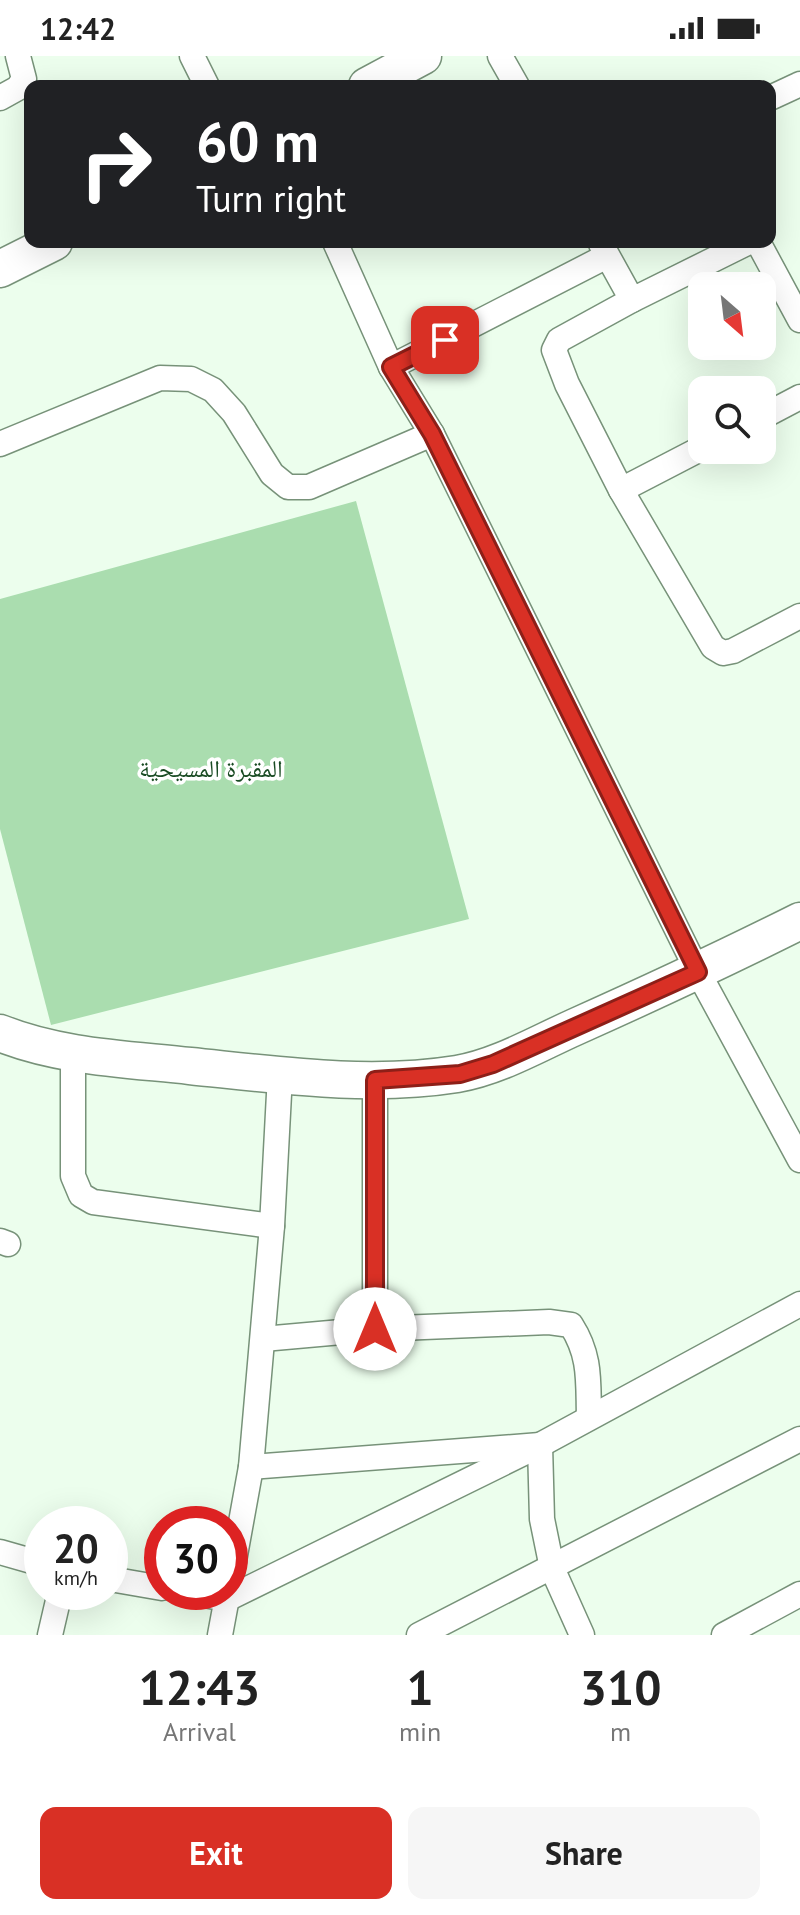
<!DOCTYPE html>
<html lang="en">
<head>
<meta charset="utf-8">
<style>
	:root { --surface:#fff; --page:#f6f6f6; --text:#222; --muted:#767676; --accent:#d93025 }
	body { margin:0; font-family:"PT Sans","Noto Naskh Arabic",sans-serif; background:var(--page); color:var(--text); height:100vh; display:flex; flex-direction:column; font-size:30px; white-space:nowrap }
	* { box-sizing:border-box; margin:0 }
	p { font-size:26px; color:var(--muted) }
	.icon { flex:none; width:44px; height:44px; fill:none; stroke:currentColor; stroke-width:2; stroke-linecap:round; stroke-linejoin:round }
	.map { position:relative; height:1579px; overflow:hidden }
	.panel { display:flex; flex-direction:column; background:var(--surface); flex:1 }
	.panel>* { flex:none }
	.banner { position:absolute; left:24px; top:24px; width:752px; height:168px; border-radius:16px; box-shadow:0 8px 32px #0002; background:#202124; color:#fff; overflow:hidden }
	.needle { width:52px; rotate:152deg }
	.fabs { position:absolute; left:688px; top:216px; display:grid; gap:16px }
	.fabs a { display:grid; place-items:center; width:88px; height:88px; border-radius:16px; background:var(--surface); box-shadow:0 8px 32px #0002; font-size:40px }
	.speed { position:absolute; left:24px; top:1450px; display:flex; gap:16px; font-size:40px; font-weight:700; text-align:center }
	.speed>* { display:grid; place-content:center; width:104px; height:104px; border-radius:50%; background:var(--surface); box-shadow:0 8px 32px #0002; line-height:1 }
	.speed small { font-size:20px; font-weight:400 }
	.speed .limit { border:12px solid #d22; background:#fff; color:#111 }
	.pin { position:absolute; display:grid; place-items:center; width:68px; height:68px; color:#fff; margin:-34px; border-radius:16px; box-shadow:0 4px 12px #0006 }
	.me { position:absolute; width:88px; margin:-44px; rotate:0deg; stroke-linejoin:round; filter:drop-shadow(0 0 6px #0008) }
	.turn { display:flex; align-items:center; gap:28px; height:168px; padding:0 40px; font-size:36px }
	.turn .icon { width:104px; height:104px; stroke-width:2.5 }
	.turn b { display:block; font-size:56px; line-height:68px }
	.eta { display:flex; justify-content:space-evenly; align-items:center; height:136px; text-align:center }
	.eta b { font-size:48px; font-weight:700; line-height:56px }
	.cta { display:flex; gap:16px; margin-top:auto; padding:16px 40px }
	.cta a { flex:1; height:92px; border-radius:16px; background:var(--accent); color:#fff; font-size:32px; font-weight:700; line-height:92px; text-align:center }
	.cta a+a { background:var(--page); color:var(--text) }
	.status { display:flex; justify-content:space-between; align-items:center; height:56px; padding:0 40px; background:var(--surface); direction:ltr }
	.status svg { height:22px; fill:currentColor }
	.map>svg:first-child { display:block }
	.green { fill:#aaddaf }
	.lines { fill:none; stroke-linecap:round; stroke-linejoin:round }
	.street-casing { stroke:#779279; stroke-width:27 }
	.secondary-casing { stroke:#779279; stroke-width:39 }
	.street { stroke:#fff; stroke-width:24 }
	.secondary { stroke:#fff; stroke-width:36 }
	.route-casing { stroke:#8d1f18; stroke-width:20 }
	.route { stroke:#d93025; stroke-width:14 }
	.labels { text-anchor:middle; dominant-baseline:central; stroke-width:7; stroke-linejoin:round; paint-order:stroke }
	.park-label { font-size:24px; fill:#194b23; stroke:#fff }
</style>
</head>
<body>
<div class="status"><b>12:42</b><svg viewBox="0 0 49 12"><path d="M0 12V9h3v3zM5 12V6h3v6zM10 12V3h3v9zM15 12V0h3v12zM26 1h20v11H26zM47 4h2v5h-2z"/></svg></div>
<div class="map">
<svg width="800" height="1579" viewBox="0 0 800 1579">
	<rect width="100%" height="100%" fill="#ecfeed"/>
	<!-- green -->
	<path class="green" d="M356,445L469,863L51,969L0,773V543Z"/>
	<g class="lines">
		<defs>
			<g id="street">
				<path d="M192,0L207,30"/>
				<path d="M500,0L517,30"/>
				<path d="M0,42L18,32L24,23L18,0"/>
				<path d="M770,42L800,28"/>
				<path d="M335,186L391,311L432,378L698,916L800,1104"/>
				<path d="M758,186L800,264"/>
				<path d="M601,188L632,244L749,186"/>
				<path d="M632,244L559,284L554,294L567,328L621,434L713,591L723,597L733,595L800,560"/>
				<path d="M391,311L607,200"/>
				<path d="M762,361L800,341"/>
				<path d="M0,388L160,322L191,323L213,334L234,357L272,418L288,431H309L432,378"/>
				<path d="M621,434L702,392"/>
				<path d="M73,997V1120L81,1139L93,1146L272,1170"/>
				<path d="M375,1024V1273"/>
				<path d="M0,1185L8,1188"/>
				<path d="M263,1283L375,1273L549,1266L571,1269C591,1300 588,1325 589,1360"/>
				<path d="M251,1411L540,1389L542,1463L552,1512L582,1579"/>
				<path d="M0,1496L42,1508"/>
				<path d="M110,1523L162,1532"/>
				<path d="M230,1527L251,1411L272,1170L280,1019"/>
				<path d="M186,1536L227,1543L540,1389L800,1248"/>
				<path d="M50,1579L60,1536"/>
				<path d="M220,1579L228,1536"/>
				<path d="M419,1579L800,1383"/>
				<path d="M724,1579L800,1538"/>
			</g>
			<g id="secondary">
				<path d="M367,30L423,0"/>
				<path d="M0,213L54,186"/>
				<path d="M0,977C60,1001 126,1003 190,1010C278,1019 369,1032 457,1018C498,1011 537,988 575,971C651,937 726,902 800,865"/>
			</g>
		</defs>
		<!-- street casing -->
		<use href="#street" class="street-casing"/>
		<!-- secondary casing -->
		<use href="#secondary" class="secondary-casing"/>
		<!-- street -->
		<use href="#street" class="street"/>
		<!-- secondary -->
		<use href="#secondary" class="secondary"/>
	</g>
	<g class="lines">
		<defs>
			<path id="route" d="M375,1273V1024L460,1018L493,1008L698,916L432,378L391,311L445,284"/>
		</defs>
		<!-- route casing -->
		<use href="#route" class="route-casing"/>
		<!-- route -->
		<use href="#route" class="route"/>
	</g>
	<g class="labels">
		<!-- park labels -->
		<g class="park-label">
			<text x="211" y="712">المقبرة المسيحية</text>
		</g>
	</g>
</svg>
<div class="fabs">
<a><svg class="needle" viewBox="-14 -14 28 28"><path d="M0-13l5 13h-10z" fill="#e53935"/><path d="M0 13l5-13h-10z" fill="#767676"/></svg></a>
<a><svg class="icon" aria-label="search" viewBox="0 0 24 24"><circle cx="10" cy="10" r="6"/><path d="M15 15l6 6"/></svg></a>
</div>
<div class="speed"><div>20<small>km/h</small></div><div class="limit">30</div></div>
<div class="pin" style="left:445px;top:284px;background:#d93025"><svg class="icon" aria-label="arrive" viewBox="0 0 24 24"><path d="M6 21V4h12l-3 4 3 4H6"/></svg></div>
<svg class="me" style="left:375px;top:1273px" viewBox="-20 -20 40 40"><circle r="19" fill="#fff"/><path d="M0-13L10 11 0 6-10 11z" fill="#d93025"/></svg>
<div class="banner">
<div class="turn"><svg class="icon" aria-label="right" viewBox="0 0 24 24"><path d="M7 20v-9h11M14 6l5 5-5 5"/></svg><div><b>60 m</b>Turn right</div></div>
</div>
</div>
<section class="panel">
<div class="eta">
<div><b>12:43</b><p>Arrival</p></div>
<div><b>1</b><p>min</p></div>
<div><b>310</b><p>m</p></div>
</div>
<div class="cta"><a>Exit</a><a>Share</a></div>
</section>
</body>
</html>
